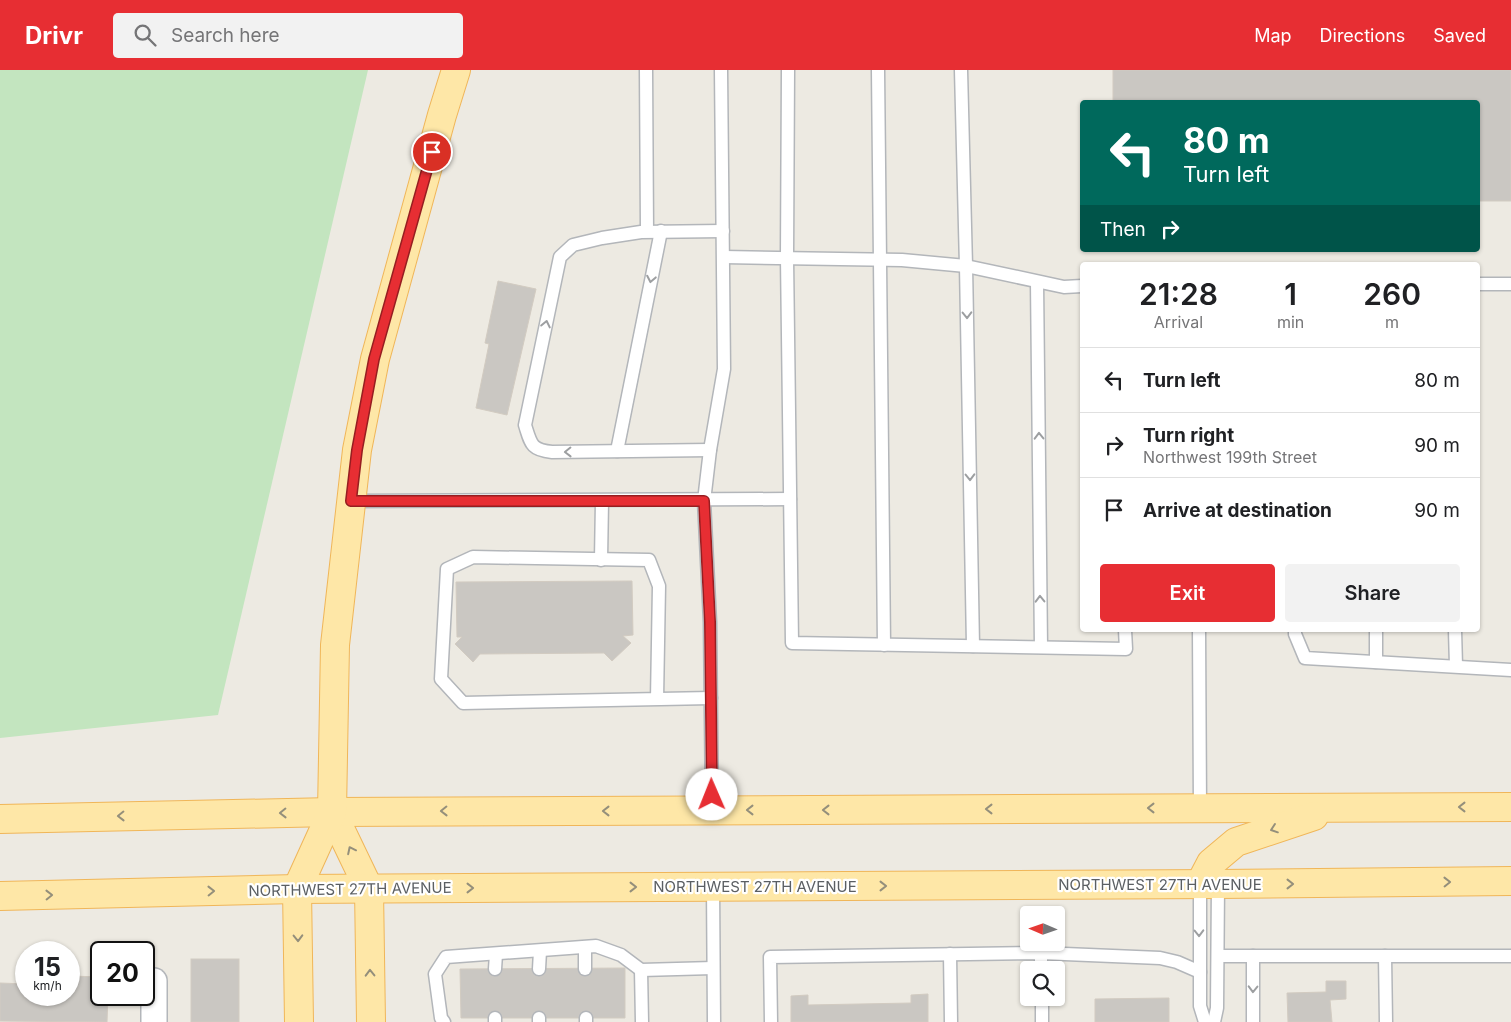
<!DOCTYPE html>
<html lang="en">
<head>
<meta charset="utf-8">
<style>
	:root { --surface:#fff; --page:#f2f2f2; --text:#202124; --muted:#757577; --line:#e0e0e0; --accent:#e72e33 }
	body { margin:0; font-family:Inter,sans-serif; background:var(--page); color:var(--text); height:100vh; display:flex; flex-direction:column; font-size:19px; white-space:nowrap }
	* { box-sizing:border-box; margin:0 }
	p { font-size:16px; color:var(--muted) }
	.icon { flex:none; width:28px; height:28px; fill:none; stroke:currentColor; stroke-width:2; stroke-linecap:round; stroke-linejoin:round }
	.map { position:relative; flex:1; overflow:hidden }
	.sheet { position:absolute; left:1080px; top:192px; width:400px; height:370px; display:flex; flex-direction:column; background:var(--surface); border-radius:5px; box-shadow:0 1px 4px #0004 }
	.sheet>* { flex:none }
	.top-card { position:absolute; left:1080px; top:30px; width:400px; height:152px; border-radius:5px; box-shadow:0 1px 4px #0004; background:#00695c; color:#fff; overflow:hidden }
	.needle { width:32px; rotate:272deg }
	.controls { position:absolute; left:1020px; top:836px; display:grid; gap:10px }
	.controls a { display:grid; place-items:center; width:45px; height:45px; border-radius:5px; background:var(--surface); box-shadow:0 1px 4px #0004; font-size:25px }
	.speed { position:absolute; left:15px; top:871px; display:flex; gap:10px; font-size:25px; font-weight:700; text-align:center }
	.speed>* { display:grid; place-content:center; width:65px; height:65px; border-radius:50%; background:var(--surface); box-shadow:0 1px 4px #0004; line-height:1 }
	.speed small { font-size:12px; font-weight:400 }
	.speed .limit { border:2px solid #111; border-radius:8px; background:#fff; color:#111 }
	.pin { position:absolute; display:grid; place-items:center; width:42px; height:42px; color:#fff; margin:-21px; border:2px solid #fff; border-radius:50%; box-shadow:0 1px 5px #0007 }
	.me { position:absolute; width:55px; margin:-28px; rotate:359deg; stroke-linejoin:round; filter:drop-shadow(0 0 4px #0008) }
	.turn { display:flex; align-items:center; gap:18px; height:105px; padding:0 20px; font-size:22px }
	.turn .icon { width:65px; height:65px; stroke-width:2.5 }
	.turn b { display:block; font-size:35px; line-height:42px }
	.then { display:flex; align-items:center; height:48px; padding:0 20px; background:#0003; gap:10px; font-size:19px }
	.eta { display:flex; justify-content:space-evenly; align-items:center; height:85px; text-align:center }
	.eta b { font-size:30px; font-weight:600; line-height:35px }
	.button { display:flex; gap:10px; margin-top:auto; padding:10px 20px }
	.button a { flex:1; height:58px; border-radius:5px; background:var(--accent); color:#fff; font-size:20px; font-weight:600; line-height:58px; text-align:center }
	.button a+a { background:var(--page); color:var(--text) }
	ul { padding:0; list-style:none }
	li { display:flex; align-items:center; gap:15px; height:65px; padding:0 20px; border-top:1px solid var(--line) }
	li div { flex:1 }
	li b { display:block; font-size:19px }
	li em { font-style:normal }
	header { display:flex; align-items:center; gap:30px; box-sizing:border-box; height:70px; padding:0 25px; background:var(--accent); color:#fff }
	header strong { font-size:24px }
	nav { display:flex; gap:28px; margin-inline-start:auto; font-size:18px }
	.search { width:350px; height:45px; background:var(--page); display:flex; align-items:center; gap:12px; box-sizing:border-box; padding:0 18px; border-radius:5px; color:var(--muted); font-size:19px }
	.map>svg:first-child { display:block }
	.grass { fill:#c3e5bf }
	.building { fill:#cac7c2; stroke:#d2cbc1 }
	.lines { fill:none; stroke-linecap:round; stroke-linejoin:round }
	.lane-casing { stroke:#b3b6ba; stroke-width:15 }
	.street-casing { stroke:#b3b6ba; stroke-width:28 }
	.primary-casing { stroke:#f0b659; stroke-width:30 }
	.lane { stroke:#fff; stroke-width:12 }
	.street { stroke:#fff; stroke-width:25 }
	.primary { stroke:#fee7a7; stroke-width:28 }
	.oneway { stroke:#9d9fa1 }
	.oneway2 { stroke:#948f7b }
	.route-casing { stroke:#961e21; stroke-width:12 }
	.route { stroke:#e72e33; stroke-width:9 }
	.labels { text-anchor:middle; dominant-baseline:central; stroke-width:4.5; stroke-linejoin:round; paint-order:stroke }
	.street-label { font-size:15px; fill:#5b5f63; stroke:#fff }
</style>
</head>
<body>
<header>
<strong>Drivr</strong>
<div class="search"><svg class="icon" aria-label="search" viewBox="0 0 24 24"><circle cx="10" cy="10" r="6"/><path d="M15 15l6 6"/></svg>Search here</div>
<nav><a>Map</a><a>Directions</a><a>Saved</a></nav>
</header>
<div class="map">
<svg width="1511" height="952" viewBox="0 0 1511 952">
	<rect width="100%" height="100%" fill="#edeae2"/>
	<!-- grass -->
	<path class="grass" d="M0,0H368L218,645L0,668Z"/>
	<!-- building -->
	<g class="building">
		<path d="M1113,0H1511V131H1478V32H1113Z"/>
		<path d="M498,211L536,219L507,345L476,338L489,274L485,273Z"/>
		<path d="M632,511L633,565L623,566L631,573L612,591L604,583L480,584L473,592L455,574L462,567H457L456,512Z"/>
		<rect x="191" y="889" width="48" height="63"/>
		<path d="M625,898V948H461L460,899Z"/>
		<path d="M69,906L101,907V925H108L107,952L0,951V913L26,914V925H69Z"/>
		<path d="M1326,911H1346V929L1330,930L1332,952H1288L1287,923L1326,922Z"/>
		<path d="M928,924V952H791V926L808,925V935L911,933V925Z"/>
		<path d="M1169,928V952H1095V929Z"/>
	</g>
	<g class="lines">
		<defs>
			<g id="lane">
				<path d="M646,0L647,161"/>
				<path d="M788,0L787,188L792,573L1126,579L1125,560"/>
				<path d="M878,0L884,575"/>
				<path d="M961,0L966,196L973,576"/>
				<path d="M724,187L902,190L966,196L1064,217L1082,216"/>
				<path d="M1037,212L1041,577"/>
				<path d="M1478,214H1511"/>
				<path d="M710,380L552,382C531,380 531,374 525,355L560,187L573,175L602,168L641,162L723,161"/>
				<path d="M617,381L661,161"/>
				<path d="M351,431L790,429"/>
				<path d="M601,490L602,431"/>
				<path d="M1199,560L1200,738"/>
				<path d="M1295,560V564L1305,588L1511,600"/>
				<path d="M1376,560V592"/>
				<path d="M1455,560L1456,596"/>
				<path d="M657,629L659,516L649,490L473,487L447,499L441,609L463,633L711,628"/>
				<path d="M712,740L710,552L704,431L710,380L724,299L721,0"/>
				<path d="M1200,814V936L1205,952"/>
				<path d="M713,816L714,952"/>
				<path d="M585,878V899"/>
				<path d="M1041,883V900"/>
				<path d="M950,884L951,952"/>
				<path d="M1218,886H1511"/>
				<path d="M1385,886L1386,952"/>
				<path d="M495,899L496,884"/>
				<path d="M539,899L540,881"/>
				<path d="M641,900L642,952"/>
				<path d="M1042,928V952"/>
				<path d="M495,948V952"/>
				<path d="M539,948V952"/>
				<path d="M586,948V952"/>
				<path d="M444,952L441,948L435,904L446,887L596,876L621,885L641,900L713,898"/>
				<path d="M771,952L770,887L1041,883L1160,888L1177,892L1200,902"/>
				<path d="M1214,952L1217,938L1218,814"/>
				<path d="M1253,952V886"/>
			</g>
			<path id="street" d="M154,952V911"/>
			<g id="primary">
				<path d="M332,742L369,819L371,952"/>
				<path d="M0,749L332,742L1511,737"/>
				<path d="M1200,814L1211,793L1236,772L1314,746"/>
				<path d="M0,826L297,819L1218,814L1511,811"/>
				<path d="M299,952L297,819L332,742L335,575L357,380L375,289L442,45L456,0"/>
			</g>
		</defs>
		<!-- lane casing -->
		<use href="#lane" class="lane-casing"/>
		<!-- street casing -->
		<use href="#street" class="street-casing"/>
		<!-- primary casing -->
		<use href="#primary" class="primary-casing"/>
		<!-- lane -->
		<use href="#lane" class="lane"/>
		<!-- street -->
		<use href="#street" class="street"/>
		<!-- primary -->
		<use href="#primary" class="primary"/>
	</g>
	<!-- one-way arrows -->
	<defs><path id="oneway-chevron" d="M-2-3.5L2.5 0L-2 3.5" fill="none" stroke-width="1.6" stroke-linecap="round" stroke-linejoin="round" transform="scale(1.25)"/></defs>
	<g class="oneway">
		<use href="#oneway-chevron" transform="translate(651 209) rotate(101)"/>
		<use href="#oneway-chevron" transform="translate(967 245) rotate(89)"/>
		<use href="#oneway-chevron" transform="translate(546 254) rotate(-78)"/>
		<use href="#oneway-chevron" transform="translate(1039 366) rotate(-91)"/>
		<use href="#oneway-chevron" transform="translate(568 382) rotate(179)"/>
		<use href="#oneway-chevron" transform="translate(970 407) rotate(89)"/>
		<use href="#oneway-chevron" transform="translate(1040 529) rotate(-91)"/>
		<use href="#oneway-chevron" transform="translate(1199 863) rotate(89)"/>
		<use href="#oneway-chevron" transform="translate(1253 919) rotate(91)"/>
	</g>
	<g class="oneway2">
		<use href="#oneway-chevron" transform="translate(1462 737) rotate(180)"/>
		<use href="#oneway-chevron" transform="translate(1151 738) rotate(180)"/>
		<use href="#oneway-chevron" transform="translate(989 739) rotate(180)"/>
		<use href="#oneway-chevron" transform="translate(750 740) rotate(180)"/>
		<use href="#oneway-chevron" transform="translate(826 740) rotate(180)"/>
		<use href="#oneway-chevron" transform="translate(444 741) rotate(179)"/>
		<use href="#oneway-chevron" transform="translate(606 741) rotate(180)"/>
		<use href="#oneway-chevron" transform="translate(283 743) rotate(179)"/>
		<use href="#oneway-chevron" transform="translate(121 746) rotate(179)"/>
		<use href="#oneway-chevron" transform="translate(1274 759) rotate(161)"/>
		<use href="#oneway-chevron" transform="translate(351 780) rotate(-116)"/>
		<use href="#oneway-chevron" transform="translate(1447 812) rotate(-1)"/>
		<use href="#oneway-chevron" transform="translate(1290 814)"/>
		<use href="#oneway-chevron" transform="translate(883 816)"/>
		<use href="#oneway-chevron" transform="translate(633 817)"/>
		<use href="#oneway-chevron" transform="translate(470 818)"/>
		<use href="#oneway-chevron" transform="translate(211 821) rotate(-1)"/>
		<use href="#oneway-chevron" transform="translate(49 825) rotate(-1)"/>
		<use href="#oneway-chevron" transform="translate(298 868) rotate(89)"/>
		<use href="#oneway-chevron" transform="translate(370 903) rotate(-91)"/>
	</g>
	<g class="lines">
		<defs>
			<path id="route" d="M432,82L374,289L357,380L351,431H704L710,552L712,725"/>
		</defs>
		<!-- route casing -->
		<use href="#route" class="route-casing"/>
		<!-- route -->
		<use href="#route" class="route"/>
	</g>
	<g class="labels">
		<!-- street labels -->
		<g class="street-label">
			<text x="1160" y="814">NORTHWEST 27TH AVENUE</text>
			<text x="755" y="816">NORTHWEST 27TH AVENUE</text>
			<text transform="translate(350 819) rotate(-1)">NORTHWEST 27TH AVENUE</text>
		</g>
	</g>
</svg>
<div class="controls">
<a><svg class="needle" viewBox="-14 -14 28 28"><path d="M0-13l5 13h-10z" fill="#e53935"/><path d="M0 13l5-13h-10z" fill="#757577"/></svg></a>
<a><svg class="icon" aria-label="search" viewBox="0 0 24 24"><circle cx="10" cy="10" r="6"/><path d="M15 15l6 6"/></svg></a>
</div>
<div class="speed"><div>15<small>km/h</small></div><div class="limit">20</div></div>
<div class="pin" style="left:432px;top:82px;background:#d93025"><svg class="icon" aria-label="arrive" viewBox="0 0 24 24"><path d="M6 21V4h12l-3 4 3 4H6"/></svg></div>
<svg class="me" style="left:712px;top:725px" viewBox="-20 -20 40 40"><circle r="19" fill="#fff"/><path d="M0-13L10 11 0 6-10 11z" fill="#e72e33"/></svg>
<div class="top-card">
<div class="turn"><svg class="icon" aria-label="left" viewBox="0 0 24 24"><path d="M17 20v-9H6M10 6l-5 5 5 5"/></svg><div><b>80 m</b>Turn left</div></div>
<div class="then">Then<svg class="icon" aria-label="right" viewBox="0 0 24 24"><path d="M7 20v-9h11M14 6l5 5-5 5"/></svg></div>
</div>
<section class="sheet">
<div class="eta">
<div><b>21:28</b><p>Arrival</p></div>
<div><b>1</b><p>min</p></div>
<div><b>260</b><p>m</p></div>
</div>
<ul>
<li><svg class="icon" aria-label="left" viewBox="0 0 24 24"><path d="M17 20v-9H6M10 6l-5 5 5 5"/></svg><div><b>Turn left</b></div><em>80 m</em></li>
<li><svg class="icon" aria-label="right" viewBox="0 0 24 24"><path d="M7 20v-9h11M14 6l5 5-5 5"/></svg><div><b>Turn right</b><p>Northwest 199th Street</p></div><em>90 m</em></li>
<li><svg class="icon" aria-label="arrive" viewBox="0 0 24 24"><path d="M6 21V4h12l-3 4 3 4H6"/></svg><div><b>Arrive at destination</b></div><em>90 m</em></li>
</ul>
<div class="button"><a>Exit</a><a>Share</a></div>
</section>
</div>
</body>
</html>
